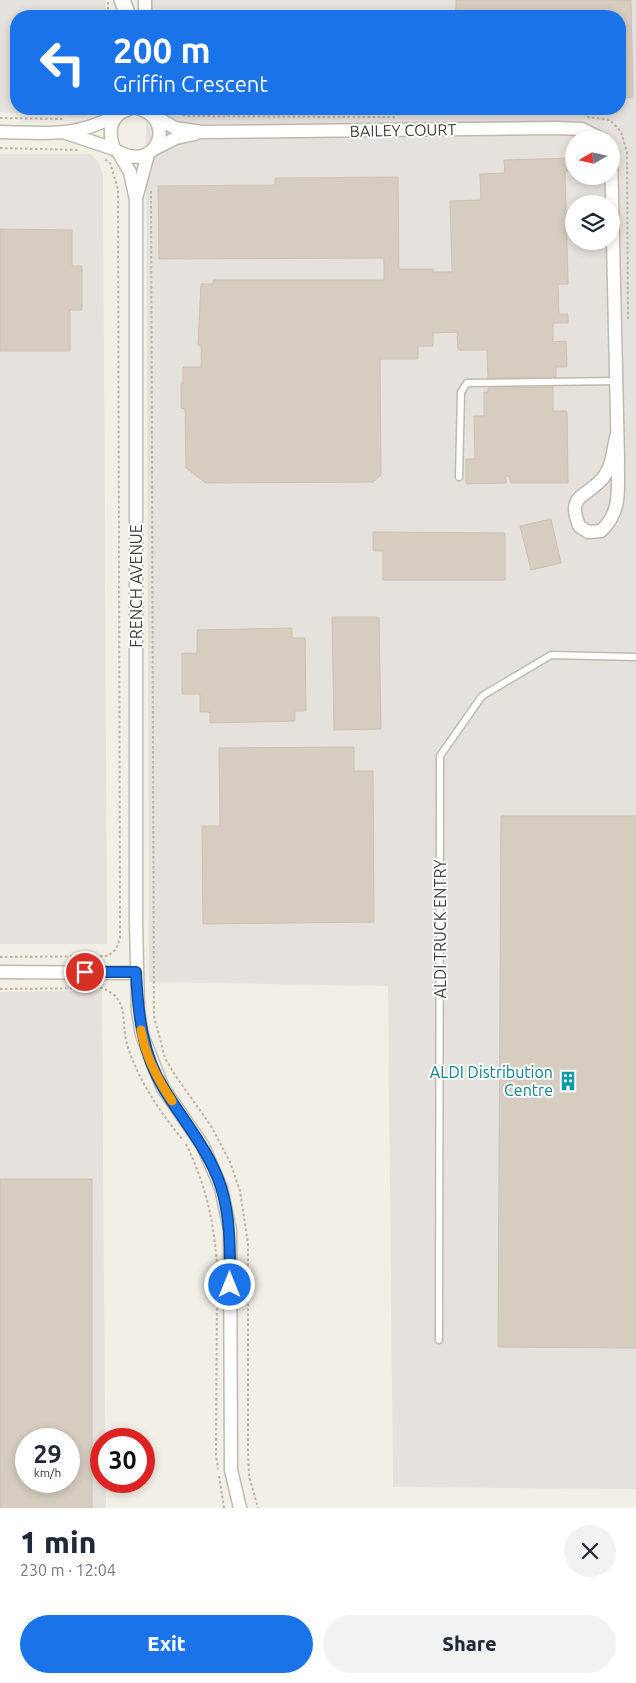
<!DOCTYPE html>
<html lang="en">
<head>
<meta charset="utf-8">
<style>
	:root { --surface:#fff; --page:#f2f2f3; --text:#1f2937; --muted:#747a83; --accent:#1a73e8 }
	body { margin:0; font-family:Ubuntu,sans-serif; background:var(--page); color:var(--text); height:100vh; display:flex; flex-direction:column; font-size:19px; white-space:nowrap }
	* { box-sizing:border-box; margin:0 }
	p { font-size:16px; color:var(--muted) }
	.icon { flex:none; width:28px; height:28px; fill:none; stroke:currentColor; stroke-width:2; stroke-linecap:round; stroke-linejoin:round }
	.map { position:relative; height:1508px; overflow:hidden }
	.drawer { display:flex; flex-direction:column; background:var(--surface); flex:1 }
	.drawer>* { flex:none }
	.hud { position:absolute; left:10px; top:10px; width:616px; height:105px; border-radius:20px; box-shadow:0 2px 8px #0003; background:#1a73e8; color:#fff; overflow:hidden }
	.needle { width:32px; rotate:261deg }
	.controls { position:absolute; left:565px; top:130px; display:grid; gap:10px }
	.controls a { display:grid; place-items:center; width:55px; height:55px; border-radius:50%; background:var(--surface); box-shadow:0 2px 8px #0003; font-size:25px }
	.speed { position:absolute; left:15px; top:1428px; display:flex; gap:10px; font-size:25px; font-weight:700; text-align:center }
	.speed>* { display:grid; place-content:center; width:65px; height:65px; border-radius:50%; background:var(--surface); box-shadow:0 2px 8px #0003; line-height:1 }
	.speed small { font-size:12px; font-weight:400 }
	.speed .limit { border:8px solid #d22; background:#fff; color:#111 }
	.pin { position:absolute; display:grid; place-items:center; width:42px; height:42px; color:#fff; margin:-21px; border:2px solid #fff; border-radius:50%; box-shadow:0 1px 5px #0007 }
	.me { position:absolute; width:55px; margin:-28px; rotate:0deg; stroke-linejoin:round; filter:drop-shadow(0 0 4px #0008) }
	.turn { display:flex; align-items:center; gap:18px; height:105px; padding:0 20px; font-size:22px }
	.turn .icon { width:65px; height:65px; stroke-width:2.5 }
	.turn b { display:block; font-size:35px; line-height:42px }
	.round { display:grid; place-items:center; flex:none; width:52px; height:52px; border-radius:26px; background:var(--page) }
	.summary { display:flex; align-items:center; justify-content:space-between; height:85px; padding:0 20px }
	h1 { font-size:30px; font-weight:800; line-height:38px }
	.cta { display:flex; gap:10px; margin-top:auto; padding:10px 20px }
	.cta a { flex:1; height:58px; border-radius:30px; background:var(--accent); color:#fff; font-size:20px; font-weight:800; line-height:58px; text-align:center }
	.cta a+a { background:var(--page); color:var(--text) }
	.map>svg:first-child { display:block }
	.industrial { fill:#e5e1dc; fill-rule:evenodd }
	.building { fill:#d6cdc0; stroke:#cec2b1; fill-rule:evenodd }
	.lines { fill:none; stroke-linecap:round; stroke-linejoin:round }
	.service-casing { stroke:#c0b9ad; stroke-width:9 }
	.minor-casing { stroke:#c0b9ad; stroke-width:15 }
	.tertiary-casing { stroke:#c0b9ad; stroke-width:18 }
	.path { stroke:#beb19d; stroke-width:2; stroke-dasharray:2.5 2.5; stroke-linecap:butt }
	.service { stroke:#fff; stroke-width:6 }
	.minor { stroke:#fff; stroke-width:12 }
	.tertiary { stroke:#fff; stroke-width:15 }
	.route-casing { stroke:#114b97; stroke-width:12 }
	.route { stroke:#1a73e8; stroke-width:9 }
	.slow { stroke:#f59e0b; stroke-width:9 }
	.labels { text-anchor:middle; dominant-baseline:central; stroke-width:4; stroke-linejoin:round; paint-order:stroke }
	.street-label { font-size:16px; fill:#453f37; stroke:#fff }
	.culture-label { font-size:16px; fill:#0d838f; stroke:#fff; text-anchor:end }
</style>
</head>
<body>
<div class="map">
<svg width="636" height="1508" viewBox="0 0 636 1508">
	<rect width="100%" height="100%" fill="#f2efe7"/>
	<!-- industrial -->
	<g class="industrial">
		<path d="M0,0H105L106,16H16V109H99L83,118L0,112Z"/>
		<path d="M145,0H636V1489L393,1487L388,986L149,982L146,109H620V16H145ZM574,139H611V176H574ZM574,204H611V241H574Z"/>
		<path d="M0,154H90L98,161L103,174L107,944H0Z"/>
		<path d="M102,990L105,1439H101V1481H106V1508H0V992ZM26,1439H69V1481H26Z"/>
	</g>
	<!-- building -->
	<g class="building">
		<path d="M456,0H631L633,97L620,98V16H456Z"/>
		<path d="M572,158L573,171H565L568,284H558L559,314H568V323H553V342L566,341L567,367H556V377L488,378L487,350H458L457,332L433,333V346H418V359H380L381,475L373,482L206,483L186,468L185,409L181,408V384H183V367H201V346L198,345L201,284H213V280H384V258L159,259L158,186L275,185V178L398,177L399,269H433V272H452L450,201L481,200L480,174L505,173L504,160Z"/>
		<path d="M0,229L72,230V266H82V310H70V351H0Z"/>
		<path d="M553,387V411H567L568,483H511L509,476H506V483L466,484V459H475L474,416H484V392H488V388Z"/>
		<path d="M551,519L561,563L531,570L520,526Z"/>
		<path d="M373,532L505,533V580H383V551H373Z"/>
		<path d="M332,617H379L381,729L334,730Z"/>
		<path d="M292,628V638H305L306,711H295V721L210,723V712H200V694H182V653H197V630Z"/>
		<path d="M354,747V771H373L374,922L203,924L202,826H220L219,748Z"/>
		<path d="M501,816H636V1348L498,1347Z"/>
		<path d="M0,1179H92V1508H0ZM26,1439H69V1481H26Z"/>
	</g>
	<g class="lines">
		<defs>
			<g id="service">
				<path d="M459,477L461,392L467,383L615,381"/>
				<path d="M439,1340L440,756L482,696L551,655L636,657"/>
			</g>
			<g id="minor">
				<path d="M145,0V16"/>
				<path d="M129,109C109,115 108,132 114,149C154,177 179,122 140,109"/>
				<path d="M152,115L175,128L202,132L557,128L582,129L602,139"/>
				<path d="M0,132C47,133 74,138 117,115"/>
				<path d="M66,133L114,149"/>
				<path d="M154,149L176,138L195,134"/>
				<path d="M118,152L130,172L136,200V920L138,1011L142,1035L163,1088L203,1146L221,1188L230,1230L231,1470L240,1508"/>
				<path d="M611,153L618,460C617,488 623,510 601,531L588,532L579,526C567,494 584,499 602,479C612,468 613,451 616,437"/>
				<path d="M137,195L148,154"/>
				<path d="M0,972L136,973"/>
			</g>
			<path id="tertiary" d="M122,0L126,10"/>
		</defs>
		<!-- service casing -->
		<use href="#service" class="service-casing"/>
		<!-- minor casing -->
		<use href="#minor" class="minor-casing"/>
		<!-- tertiary casing -->
		<use href="#tertiary" class="tertiary-casing"/>
		<!-- path -->
		<g class="path">
			<path d="M108,2V16"/>
			<path d="M169,109L186,116L395,117"/>
			<path d="M587,117L610,120L621,132L627,152L628,320"/>
			<path d="M0,118L63,119"/>
			<path d="M0,148L78,150"/>
			<path d="M151,191L154,1016L165,1058L175,1075L211,1126L230,1162L240,1191L248,1244V1448L249,1476L258,1508"/>
			<path d="M0,957L108,956L116,949L120,938L118,189L110,163L103,158"/>
			<path d="M0,989L102,988C131,1000 120,1020 127,1044C138,1080 159,1111 183,1140"/>
			<path d="M186,1144C206,1186 213,1217 217,1264"/>
			<path d="M217,1293L216,1455L218,1469"/>
			<path d="M219,1476L224,1508"/>
		</g>
		<!-- service -->
		<use href="#service" class="service"/>
		<!-- minor -->
		<use href="#minor" class="minor"/>
		<!-- tertiary -->
		<use href="#tertiary" class="tertiary"/>
	</g>
	<g class="lines">
		<defs>
			<path id="route" d="M85,972H136C138,1013 142,1054 164,1089C184,1122 209,1150 221,1187C231,1219 230,1253 230,1285"/>
		</defs>
		<!-- route casing -->
		<use href="#route" class="route-casing"/>
		<!-- route -->
		<use href="#route" class="route"/>
		<!-- slow -->
		<path class="slow" d="M141,1030C145,1055 158,1080 172,1101"/>
	</g>
	<!-- icons -->
	<defs>
		<symbol id="building-bare" viewBox="-9 -9 18 18"><path d="M-4-6H4V6H1V3H-1V6H-4ZM-2.5-4.3h1.7v1.8h-1.7ZM.8-4.3h1.7v1.8H.8ZM-2.5-1h1.7V.8h-1.7ZM.8-1h1.7V.8H.8Z" fill="#0f9aa8" stroke="#fff" stroke-width="2.5" paint-order="stroke"/></symbol>
	</defs>
	<g fill-rule="evenodd">
		<use href="#building-bare" x="554" y="1067" width="28" height="28"/>
	</g>
	<g class="labels">
		<!-- street labels -->
		<g class="street-label">
			<text transform="translate(403 130) rotate(-1)">BAILEY COURT</text>
			<text transform="translate(136 586) rotate(-90)">FRENCH AVENUE</text>
			<text transform="translate(440 929) rotate(-90)">ALDI TRUCK ENTRY</text>
		</g>
		<!-- culture labels -->
		<g class="culture-label">
			<text x="553" y="1072">ALDI Distribution<tspan x="553" dy="18">Centre</tspan></text>
		</g>
	</g>
</svg>
<div class="controls">
<a><svg class="needle" viewBox="-14 -14 28 28"><path d="M0-13l5 13h-10z" fill="#e53935"/><path d="M0 13l5-13h-10z" fill="#747a83"/></svg></a>
<a><svg class="icon" aria-label="layers" viewBox="0 0 24 24"><path d="M12 4l9 5-9 5-9-5zM3 14l9 5 9-5"/></svg></a>
</div>
<div class="speed"><div>29<small>km/h</small></div><div class="limit">30</div></div>
<div class="pin" style="left:85px;top:972px;background:#d93025"><svg class="icon" aria-label="arrive" viewBox="0 0 24 24"><path d="M6 21V4h12l-3 4 3 4H6"/></svg></div>
<svg class="me" style="left:230px;top:1285px" viewBox="-20 -20 40 40"><circle r="17" fill="#1a73e8" stroke="#fff" stroke-width="3"/><path d="M0-11L8 9 0 5-8 9z" fill="#fff"/></svg>
<div class="hud">
<div class="turn"><svg class="icon" aria-label="left" viewBox="0 0 24 24"><path d="M17 20v-9H6M10 6l-5 5 5 5"/></svg><div><b>200 m</b>Griffin Crescent</div></div>
</div>
</div>
<section class="drawer">
<div class="summary"><div><h1>1 min</h1><p>230 m · 12:04</p></div><a class="round"><svg class="icon" aria-label="close" viewBox="0 0 24 24"><path d="M6 6l12 12M18 6L6 18"/></svg></a></div>
<div class="cta"><a>Exit</a><a>Share</a></div>
</section>
</body>
</html>
